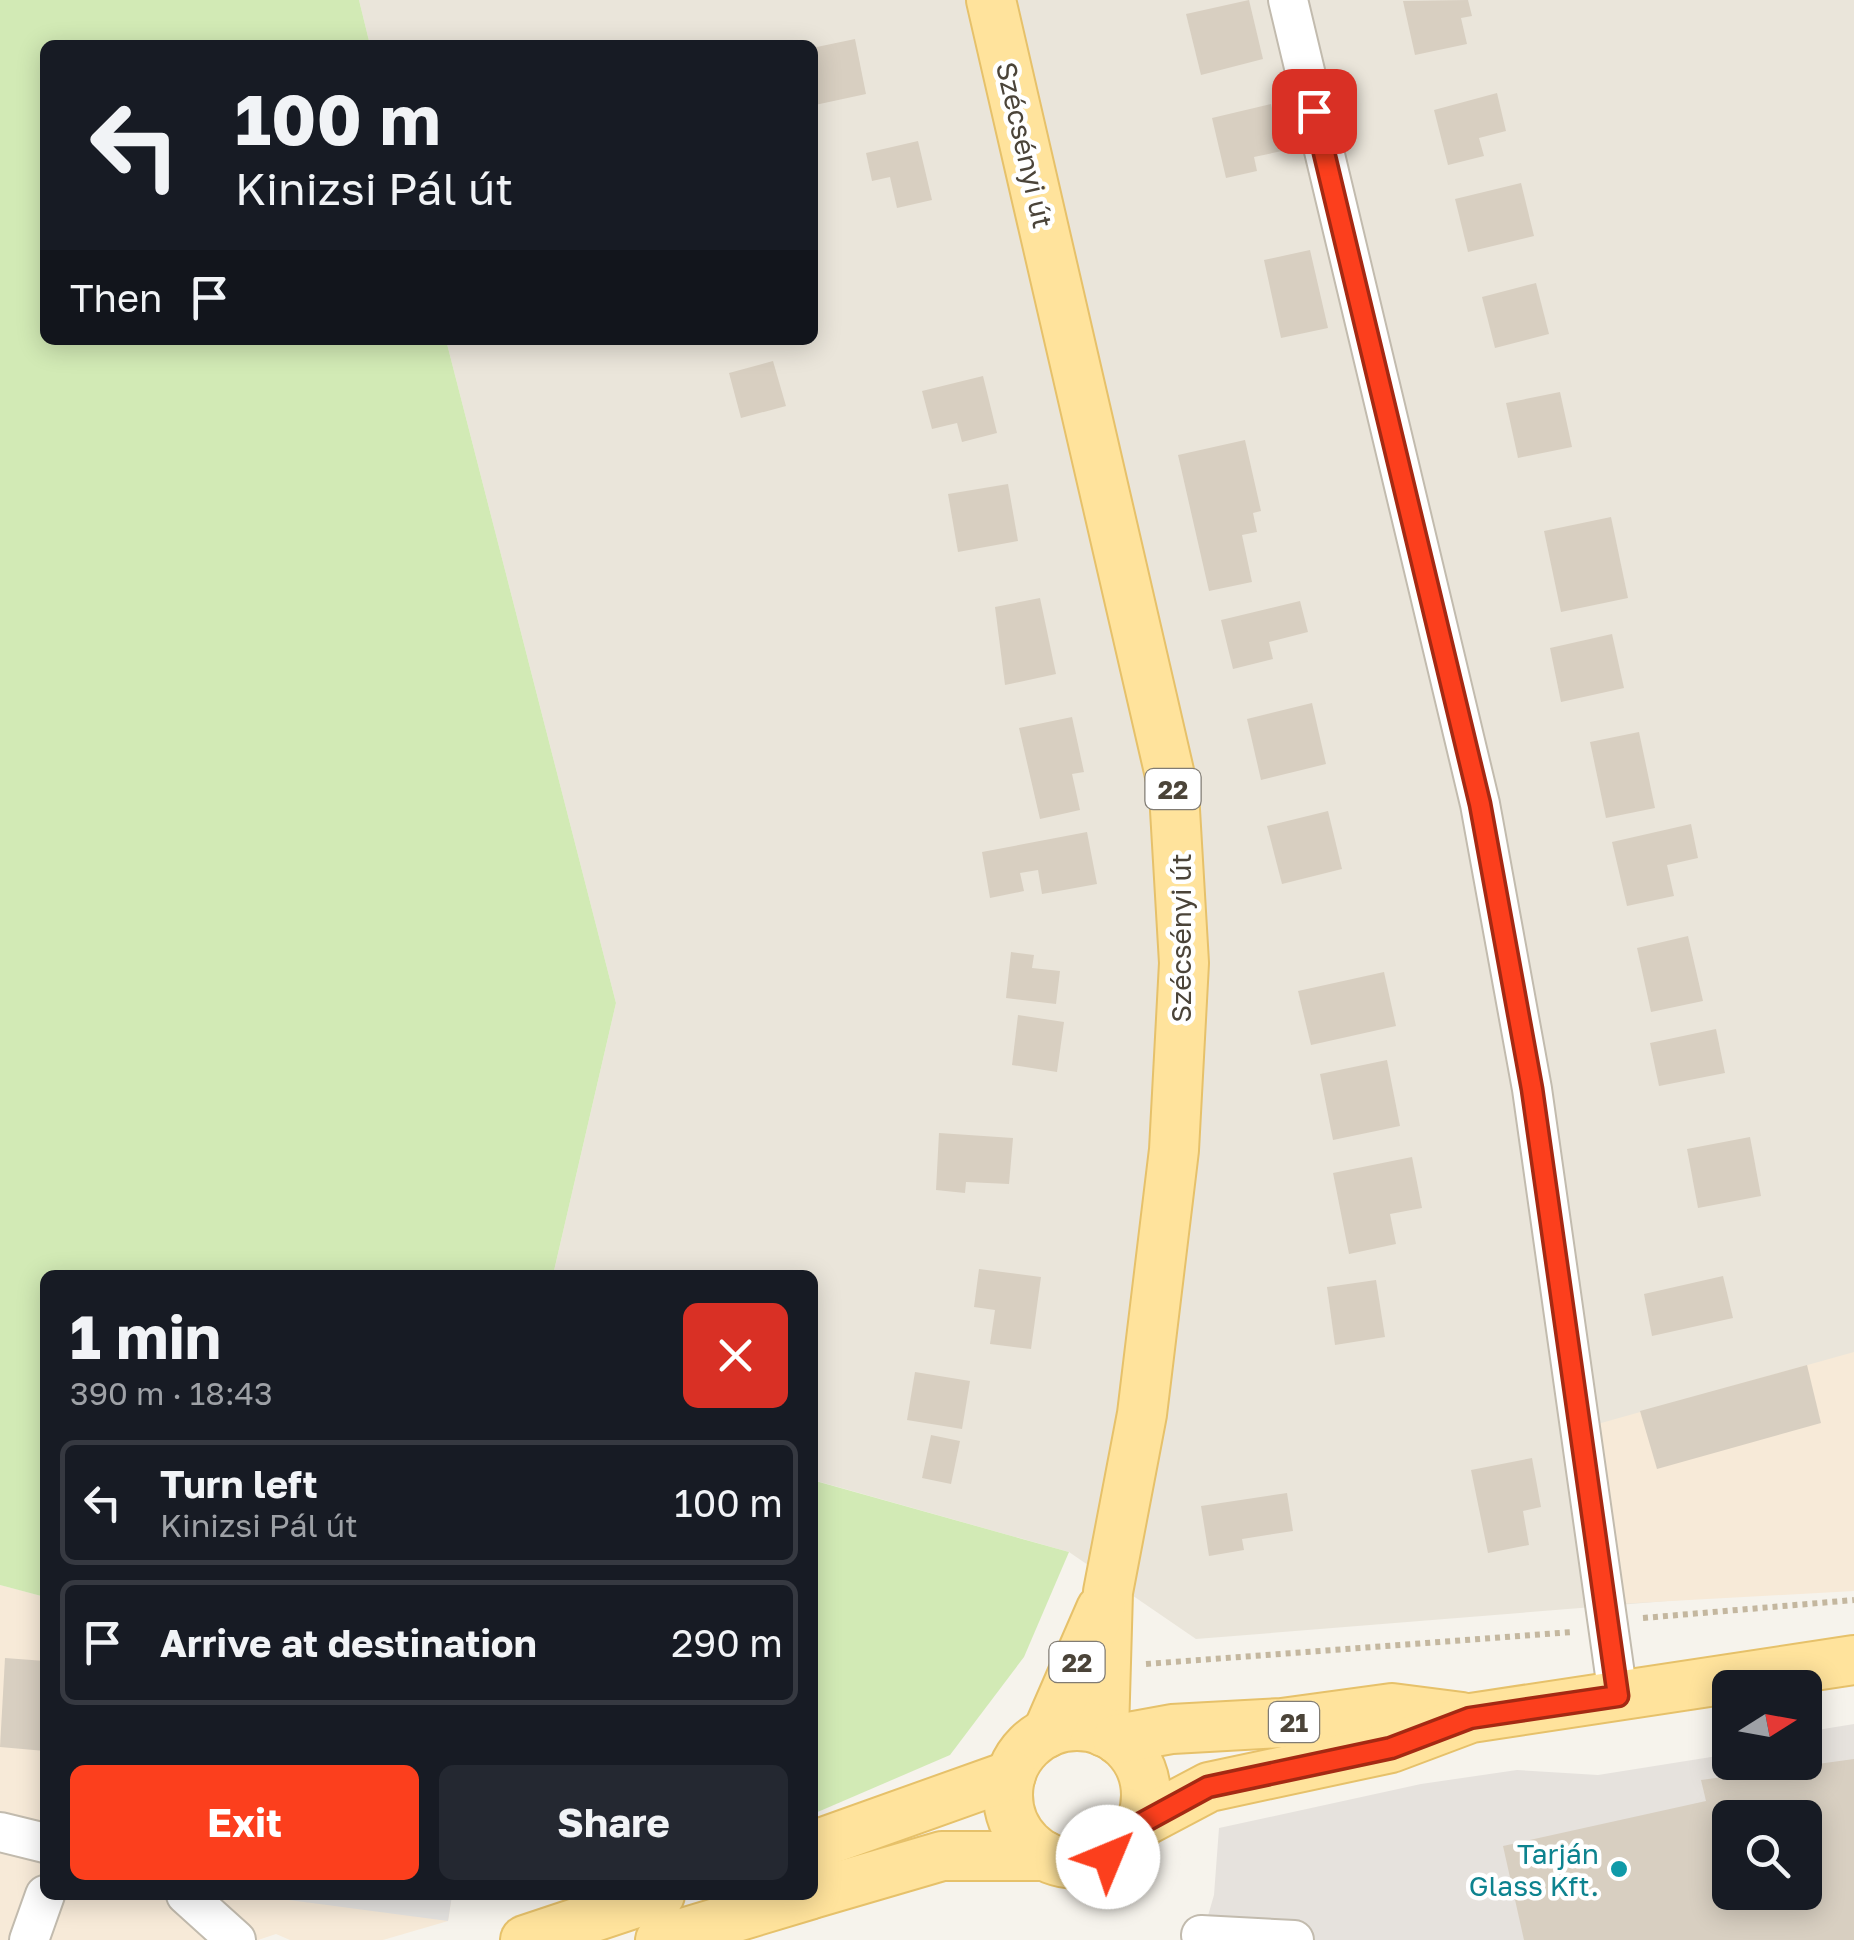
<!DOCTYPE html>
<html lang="en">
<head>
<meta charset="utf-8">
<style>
	:root { --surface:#171b24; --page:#242831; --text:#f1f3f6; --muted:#9ea1a6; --line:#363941; --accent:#fc3f1d }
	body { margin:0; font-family:"Golos Text",sans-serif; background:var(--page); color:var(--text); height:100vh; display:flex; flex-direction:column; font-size:38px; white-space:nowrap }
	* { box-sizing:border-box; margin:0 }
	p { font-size:32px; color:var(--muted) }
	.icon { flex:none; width:55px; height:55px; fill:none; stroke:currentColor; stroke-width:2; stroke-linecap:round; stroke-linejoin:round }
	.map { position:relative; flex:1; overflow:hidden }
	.drawer { position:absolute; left:40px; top:1270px; width:778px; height:630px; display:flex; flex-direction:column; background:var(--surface); border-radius:15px; box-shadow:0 5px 25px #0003 }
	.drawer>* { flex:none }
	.guide { position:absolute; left:40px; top:40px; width:778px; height:305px; border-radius:15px; box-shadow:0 5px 25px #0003; background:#171b24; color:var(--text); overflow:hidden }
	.needle { width:65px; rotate:79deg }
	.buttons { position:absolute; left:1712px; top:1670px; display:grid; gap:20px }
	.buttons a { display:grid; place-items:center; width:110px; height:110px; border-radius:15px; background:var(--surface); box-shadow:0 5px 25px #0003; font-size:50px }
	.pin { position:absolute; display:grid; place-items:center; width:85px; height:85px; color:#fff; margin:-42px; border-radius:20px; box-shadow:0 5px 15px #0006 }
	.me { position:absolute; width:110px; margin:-55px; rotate:45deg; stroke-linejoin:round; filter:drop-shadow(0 0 8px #0008) }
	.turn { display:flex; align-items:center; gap:35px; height:210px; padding:0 30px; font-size:45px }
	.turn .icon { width:130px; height:130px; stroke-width:2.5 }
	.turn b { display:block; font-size:70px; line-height:85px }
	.then { display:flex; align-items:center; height:95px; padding:0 30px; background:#0003; gap:20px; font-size:38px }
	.round { display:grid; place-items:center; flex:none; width:105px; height:105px; border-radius:15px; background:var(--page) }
	.summary { display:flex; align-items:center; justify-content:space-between; height:170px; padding:0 30px }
	h1 { font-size:60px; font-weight:700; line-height:75px }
	.cta { display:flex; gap:20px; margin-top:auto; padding:20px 30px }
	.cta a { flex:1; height:115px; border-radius:15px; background:var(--accent); color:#fff; font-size:40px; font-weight:700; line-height:115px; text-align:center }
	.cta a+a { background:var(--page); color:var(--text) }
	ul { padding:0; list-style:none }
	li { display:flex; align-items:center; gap:30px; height:125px; margin:0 20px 15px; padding:0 10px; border:5px solid var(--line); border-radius:15px }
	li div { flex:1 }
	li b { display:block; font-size:38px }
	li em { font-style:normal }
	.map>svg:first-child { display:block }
	.residential { fill:#eae5da }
	.commercial { fill:#f7ead8 }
	.industrial { fill:#e6e2dd; fill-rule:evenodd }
	.green { fill:#d2eab5 }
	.parking { fill:#e5e3e0 }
	.building { fill:#d8cfc1; fill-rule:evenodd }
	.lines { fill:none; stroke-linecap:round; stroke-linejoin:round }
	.minor-casing { stroke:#c2bbae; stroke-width:42 }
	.major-casing { stroke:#e6c16a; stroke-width:52 }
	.path { stroke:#c4b79f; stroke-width:6; stroke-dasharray:5 5; stroke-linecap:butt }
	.minor { stroke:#fff; stroke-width:38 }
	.major { stroke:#ffe39c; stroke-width:48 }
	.route-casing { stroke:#a42913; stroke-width:25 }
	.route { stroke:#fc3f1d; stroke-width:18 }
	.culture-dot { fill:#0f9aa8; stroke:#fff; stroke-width:4 }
	.labels { text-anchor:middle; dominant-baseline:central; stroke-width:9; stroke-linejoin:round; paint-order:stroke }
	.shield { fill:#fff; stroke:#817c74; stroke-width:2.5 }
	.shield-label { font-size:25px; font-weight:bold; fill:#4b4439 }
	.street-label { font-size:28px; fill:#4b4439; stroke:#fff }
	.culture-label { font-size:28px; fill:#0d838f; stroke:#fff; text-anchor:end }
</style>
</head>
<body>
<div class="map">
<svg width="1854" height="1940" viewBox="0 0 1854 1940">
	<rect width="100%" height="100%" fill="#f6f3ec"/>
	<!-- residential -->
	<path class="residential" d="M359,0H1854V1586L1196,1639L1069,1552L813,1480L812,1275H553L616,1003L446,340H812V45H370Z"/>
	<!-- commercial -->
	<g class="commercial">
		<path d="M1854,1352V1591L1617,1604L1594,1425Z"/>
		<path d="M0,1585L45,1597V1895H452L448,1921L383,1940H290L276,1934L258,1940H0Z"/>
	</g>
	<!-- industrial -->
	<path class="industrial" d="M1854,1724V1940H1201L1214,1895L1219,1828L1421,1784L1517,1770L1598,1775L1730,1754V1762H1805V1732ZM1730,1818H1805V1892H1730Z"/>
	<!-- green -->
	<g class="green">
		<path d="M0,0H359L370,45H45V340H446L616,1003L553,1275H45V1597L0,1585Z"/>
		<path d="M812,1480L1069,1552L1024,1657L950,1755L813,1814Z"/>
	</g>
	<!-- parking -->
	<path class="parking" d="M290,1895H452L448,1921L289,1900Z"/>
	<!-- building -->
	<g class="building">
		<path d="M1249,0L1263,59L1201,75L1186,14Z"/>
		<path d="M1468,0L1472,16L1461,18L1467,44L1415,55L1403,1Z"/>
		<path d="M855,39L866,94L815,105L812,48Z"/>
		<path d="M1497,93L1506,131L1479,138L1484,156L1448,165L1434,110Z"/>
		<path d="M1271,104L1282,151L1254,157L1257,171L1226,178L1212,118Z"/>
		<path d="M918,141L932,200L897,208L890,177L872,181L866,153Z"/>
		<path d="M1521,183L1534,236L1468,252L1455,199Z"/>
		<path d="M1310,250L1328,328L1281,338L1264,260Z"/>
		<path d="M1536,283L1549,334L1495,348L1482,297Z"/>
		<path d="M773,361L786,406L741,418L729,373Z"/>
		<path d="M983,376L997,433L962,442L957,423L932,429L922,391Z"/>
		<path d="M1560,392L1572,447L1518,458L1506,403Z"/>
		<path d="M1245,440L1261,511L1253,513L1257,532L1242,535L1252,582L1209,591L1178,455Z"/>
		<path d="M1008,484L1018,541L958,552L948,494Z"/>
		<path d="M1611,517L1628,598L1561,612L1544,531Z"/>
		<path d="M1040,598L1056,674L1005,685L995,607Z"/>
		<path d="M1300,601L1308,632L1269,642L1273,659L1233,669L1221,620Z"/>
		<path d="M1612,634L1624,688L1561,702L1550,648Z"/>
		<path d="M1312,703L1326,764L1261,780L1247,719Z"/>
		<path d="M1072,717L1084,772L1072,774L1080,810L1040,819L1019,728Z"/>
		<path d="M1639,732L1655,808L1606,818L1590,742Z"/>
		<path d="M1328,811L1342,869L1282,884L1267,826Z"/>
		<path d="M1691,824L1698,858L1667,865L1674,896L1627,906L1612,842Z"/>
		<path d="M1087,832L1097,884L1042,894L1038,870L1020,873L1024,891L990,898L982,852Z"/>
		<path d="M1688,936L1703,1001L1651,1012L1637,948Z"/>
		<path d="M1011,952L1034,955L1032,968L1060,971L1056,1004L1006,998Z"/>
		<path d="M1384,972L1396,1026L1311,1045L1298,991Z"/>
		<path d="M1018,1015L1064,1022L1057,1072L1012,1065Z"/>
		<path d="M1716,1029L1725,1073L1659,1086L1650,1043Z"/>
		<path d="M1387,1060L1400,1126L1333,1140L1320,1074Z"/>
		<path d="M939,1133L1013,1138L1009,1184L966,1182L965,1193L936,1190Z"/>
		<path d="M1750,1137L1761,1196L1698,1208L1687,1149Z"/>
		<path d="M1412,1157L1422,1208L1390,1214L1396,1244L1349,1254L1333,1173Z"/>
		<path d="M979,1269L1041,1277L1031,1349L990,1344L995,1310L974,1307Z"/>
		<path d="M1723,1276L1733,1318L1652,1336L1644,1294Z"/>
		<path d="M1376,1280L1385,1337L1335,1345L1327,1287Z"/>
		<path d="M1807,1365L1821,1423L1657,1469L1640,1411Z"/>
		<path d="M915,1372L970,1381L962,1429L907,1420Z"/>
		<path d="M931,1435L960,1441L951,1484L922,1478Z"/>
		<path d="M1532,1458L1541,1507L1523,1511L1529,1545L1488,1553L1471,1470Z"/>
		<path d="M1287,1493L1293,1531L1242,1539L1244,1550L1209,1556L1201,1506Z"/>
		<path d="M5,1658L45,1661V1751L0,1747Z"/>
		<path d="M1854,1759V1940H1524L1503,1846L1706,1801L1701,1780ZM1730,1818H1805V1892H1730Z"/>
	</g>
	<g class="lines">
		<defs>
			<g id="minor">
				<path d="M1288,0L1480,804L1532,1089L1618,1696"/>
				<path d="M0,1832L45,1843"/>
				<path d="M186,1895L236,1940"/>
				<path d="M1201,1935L1294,1940"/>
				<path d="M29,1940L45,1895"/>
			</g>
			<g id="major">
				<path d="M991,0L1174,793L1184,963L1174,1150L1142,1414L1108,1592L1104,1732"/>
				<circle cx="1077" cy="1795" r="69"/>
				<path d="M1047,1733L1101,1609"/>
				<path d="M1117,1739L1172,1729L1282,1723L1392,1708L1462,1717"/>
				<path d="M1139,1824L1209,1787L1391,1748L1471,1718L1854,1660"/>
				<path d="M812,1846L1011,1775"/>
				<path d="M812,1894L942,1856H1045"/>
				<path d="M525,1940L660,1895"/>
				<path d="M660,1940L809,1895"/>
			</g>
		</defs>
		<!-- minor casing -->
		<use href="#minor" class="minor-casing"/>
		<!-- major casing -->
		<use href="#major" class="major-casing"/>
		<!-- path -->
		<g class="path">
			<path d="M1643,1618L1854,1600"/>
			<path d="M1146,1664L1572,1632"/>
		</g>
		<!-- minor -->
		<use href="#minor" class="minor"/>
		<!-- major -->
		<use href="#major" class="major"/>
	</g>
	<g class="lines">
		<defs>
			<path id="route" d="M1108,1857L1126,1844L1140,1824L1208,1787L1391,1748L1470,1718L1618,1696L1532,1089L1480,804L1314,111"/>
		</defs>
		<!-- route casing -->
		<use href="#route" class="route-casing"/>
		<!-- route -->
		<use href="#route" class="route"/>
	</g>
	<!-- markers -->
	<circle class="culture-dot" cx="1619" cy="1869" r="10"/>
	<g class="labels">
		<!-- shield labels -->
		<g class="shield">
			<rect x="1145.5" y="769" width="55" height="40" rx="8"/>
			<rect x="1049.5" y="1642" width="55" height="40" rx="8"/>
			<rect x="1269" y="1702" width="50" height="40" rx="8"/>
		</g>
		<g class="shield-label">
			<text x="1173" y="789">22</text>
			<text x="1077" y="1662">22</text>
			<text x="1294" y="1722">21</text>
		</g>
		<!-- street labels -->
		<g class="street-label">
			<text transform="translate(1025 145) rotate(77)">Szécsényi út</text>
			<text transform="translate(1180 938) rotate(-90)">Szécsényi út</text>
		</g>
		<!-- culture labels -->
		<g class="culture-label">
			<text x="1599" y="1853">Tarján<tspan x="1599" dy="32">Glass Kft.</tspan></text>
		</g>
	</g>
</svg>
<div class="buttons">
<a><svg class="needle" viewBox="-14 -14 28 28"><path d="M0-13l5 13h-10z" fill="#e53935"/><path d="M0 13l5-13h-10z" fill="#9ea1a6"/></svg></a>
<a><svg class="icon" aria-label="search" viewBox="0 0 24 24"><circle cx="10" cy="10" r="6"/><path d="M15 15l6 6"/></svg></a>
</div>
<div class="pin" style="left:1314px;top:111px;background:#d93025"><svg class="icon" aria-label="arrive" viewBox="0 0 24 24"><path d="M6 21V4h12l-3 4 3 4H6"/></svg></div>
<svg class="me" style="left:1108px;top:1857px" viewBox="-20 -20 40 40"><circle r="19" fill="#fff"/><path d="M0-13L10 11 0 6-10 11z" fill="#fc3f1d"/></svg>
<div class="guide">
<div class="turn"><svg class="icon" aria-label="left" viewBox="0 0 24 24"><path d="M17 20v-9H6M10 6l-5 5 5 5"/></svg><div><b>100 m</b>Kinizsi Pál út</div></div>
<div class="then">Then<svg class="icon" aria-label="arrive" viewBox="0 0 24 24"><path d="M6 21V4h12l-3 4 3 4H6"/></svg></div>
</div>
<section class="drawer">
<div class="summary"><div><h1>1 min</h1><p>390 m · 18:43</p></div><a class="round" style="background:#d93025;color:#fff"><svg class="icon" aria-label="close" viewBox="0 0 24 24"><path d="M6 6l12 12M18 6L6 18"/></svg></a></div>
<ul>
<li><svg class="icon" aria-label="left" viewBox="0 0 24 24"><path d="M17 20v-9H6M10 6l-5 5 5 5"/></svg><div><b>Turn left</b><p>Kinizsi Pál út</p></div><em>100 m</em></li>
<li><svg class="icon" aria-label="arrive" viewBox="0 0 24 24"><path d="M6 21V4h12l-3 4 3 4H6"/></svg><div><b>Arrive at destination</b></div><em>290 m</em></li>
</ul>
<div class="cta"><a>Exit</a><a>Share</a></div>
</section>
</div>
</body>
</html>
